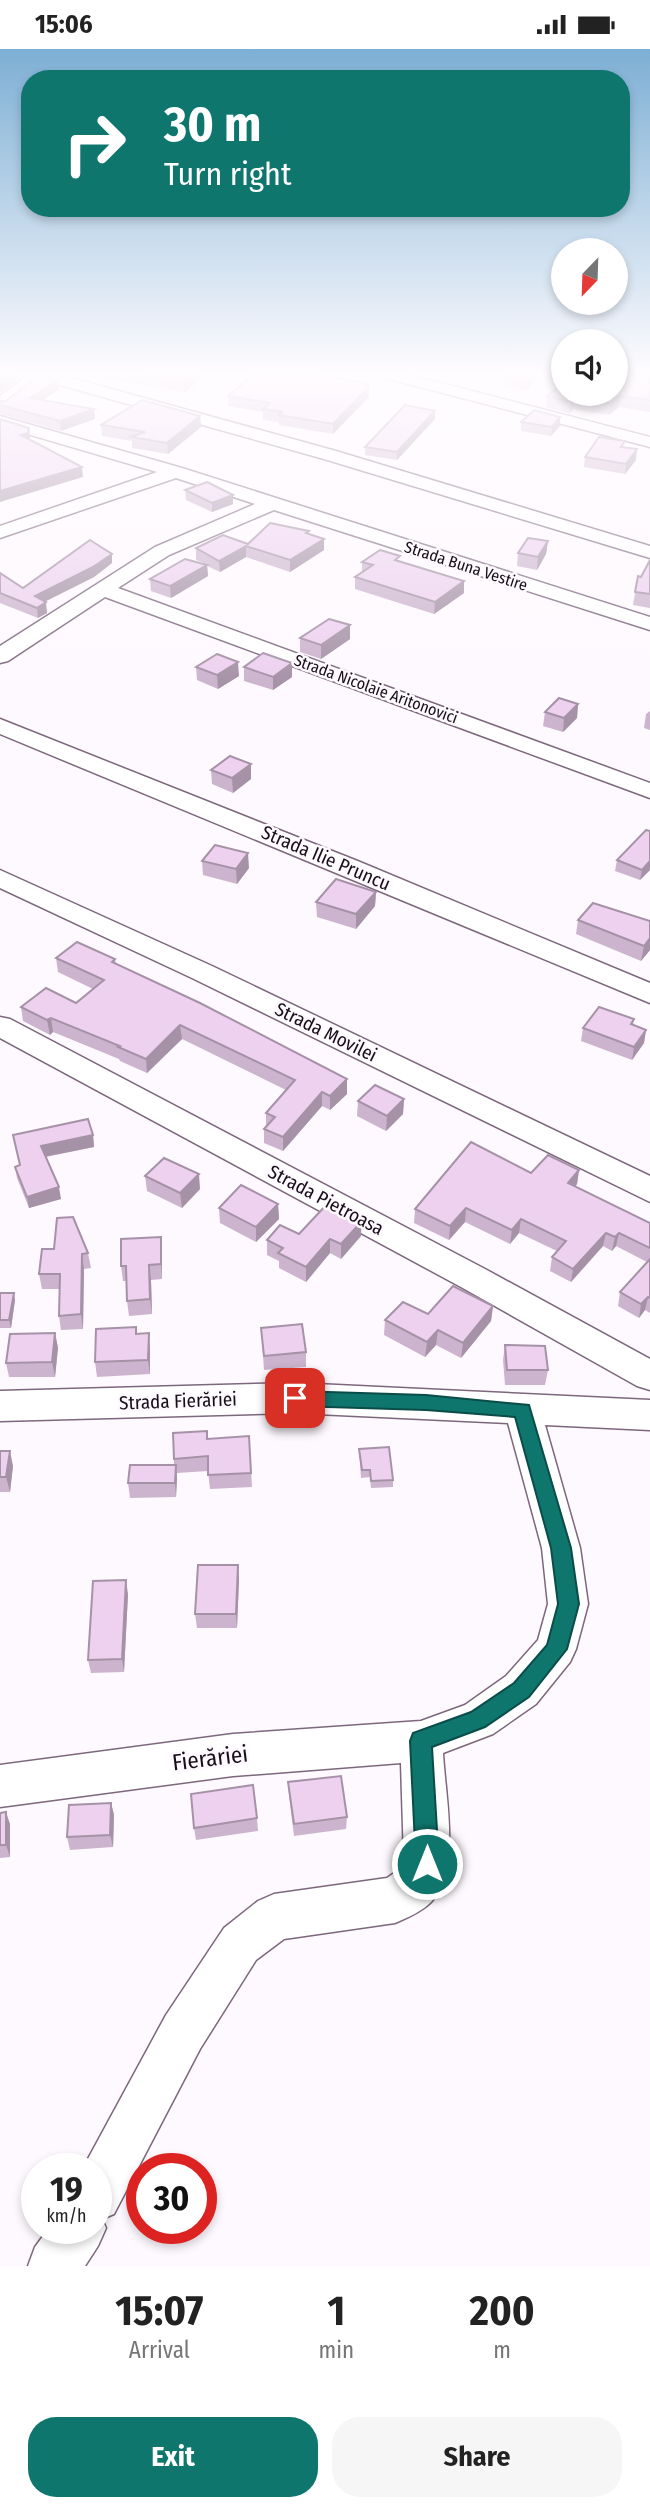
<!DOCTYPE html>
<html lang="en">
<head>
<meta charset="utf-8">
<style>
	:root { --surface:#fff; --page:#f6f6f6; --text:#222; --muted:#767676; --accent:#0f766e }
	body { margin:0; font-family:"Fira Sans Condensed",sans-serif; background:var(--page); color:var(--text); height:100vh; display:flex; flex-direction:column; font-size:26px; white-space:nowrap }
	* { box-sizing:border-box; margin:0 }
	p { font-size:23px; color:var(--muted) }
	.icon { flex:none; width:38px; height:38px; fill:none; stroke:currentColor; stroke-width:2; stroke-linecap:round; stroke-linejoin:round }
	.map { position:relative; height:2217px; overflow:hidden }
	.side { display:flex; flex-direction:column; background:var(--surface); flex:1 }
	.side>* { flex:none }
	.banner { position:absolute; left:21px; top:21px; width:609px; height:147px; border-radius:28px; box-shadow:0 4px 10px #0003; background:#0f766e; color:#fff; overflow:hidden }
	.needle { width:46px; rotate:203deg }
	.buttons { position:absolute; left:551px; top:189px; display:grid; gap:14px }
	.buttons a { display:grid; place-items:center; width:77px; height:77px; border-radius:50%; background:var(--surface); box-shadow:0 4px 10px #0003; font-size:35px }
	.speed { position:absolute; left:21px; top:2104px; display:flex; gap:14px; font-size:35px; font-weight:700; text-align:center }
	.speed>* { display:grid; place-content:center; width:91px; height:91px; border-radius:50%; background:var(--surface); box-shadow:0 4px 10px #0003; line-height:1 }
	.speed small { font-size:18px; font-weight:400 }
	.speed .limit { border:10px solid #d22; background:#fff; color:#111 }
	.pin { position:absolute; display:grid; place-items:center; width:60px; height:60px; color:#fff; margin:-30px; border-radius:14px; box-shadow:0 4px 10px #0006 }
	.me { position:absolute; width:77px; margin:-38px; rotate:0deg; stroke-linejoin:round; filter:drop-shadow(0 0 5px #0008) }
	.turn { display:flex; align-items:center; gap:24px; height:147px; padding:0 28px; font-size:32px }
	.turn .icon { width:91px; height:91px; stroke-width:2.5 }
	.turn b { display:block; font-size:49px; line-height:60px }
	.eta { display:flex; justify-content:space-evenly; align-items:center; height:119px; text-align:center }
	.eta b { font-size:42px; font-weight:700; line-height:49px }
	.primary-button { display:flex; gap:14px; margin-top:auto; padding:14px 28px }
	.primary-button a { flex:1; height:80px; border-radius:28px; background:var(--accent); color:#fff; font-size:28px; font-weight:700; line-height:80px; text-align:center }
	.primary-button a+a { background:var(--page); color:var(--text) }
	.status { display:flex; justify-content:space-between; align-items:center; height:49px; padding:0 35px; background:var(--surface); direction:ltr }
	.status svg { height:19px; fill:currentColor }
	.map>svg:first-child { display:block }
	.lines { fill:none; stroke-linecap:round; stroke-linejoin:round }
	.minor-casing { stroke:#7c677d; stroke-width:3 }
	.minor { fill:#fff; fill-rule:evenodd }
	.wall { fill:#ccb4ce }
	.shaded-wall { fill:#a692a7 }
	.building { fill:#edd1ef; stroke:#a692a7; stroke-width:2 }
	.route { fill:#0f766e; stroke:#0a4d48; stroke-width:2 }
	.labels { text-anchor:middle; dominant-baseline:central; stroke-width:5; stroke-linejoin:round; paint-order:stroke }
	.far-street-label { font-size:16px; fill:#170f18; stroke:#fef9fe }
	.street-label { font-size:19px; fill:#170f18; stroke:#fef9fe }
	.near-street-label { font-size:23px; fill:#170f18; stroke:#fef9fe }
</style>
</head>
<body>
<div class="status"><b>15:06</b><svg viewBox="0 0 49 12"><path d="M0 12V9h3v3zM5 12V6h3v6zM10 12V3h3v9zM15 12V0h3v12zM26 1h20v11H26zM47 4h2v5h-2z"/></svg></div>
<div class="map">
<svg width="650" height="2217" viewBox="0 0 650 2217">
	<rect width="100%" height="100%" fill="#fef9fe"/>
	<g class="lines">
		<defs>
			<g id="minor">
				<path d="M28,326H61L336,402L650,497V509L324,410L42,331L6,359L0,360V347Z"/>
				<path d="M383,326H410L650,388V398L385,329Z"/>
				<path d="M0,367L182,419L650,568V581L274,461L169,506L118,539L650,734V749L105,548L8,612L0,614V597L155,498L255,455L176,429L0,489V477L157,423L0,377Z"/>
				<path d="M0,670L360,813L650,934V954L0,685Z"/>
				<path d="M0,821L212,917L650,1127V1153L192,929L0,839Z"/>
				<path d="M0,968L10,970L485,1220L650,1310V1341L637,1337L461,1238L0,989Z"/>
				<path d="M295,1334L650,1351V1381L545,1376L580,1499L588,1555L576,1600L570,1613L536,1655L493,1685L443,1704C445,1746 461,1818 432,1852C423,1862 407,1869 395,1874L284,1890L256,1911L200,2000L114,2165L102,2170L106,2179L98,2197L85,2217H28L35,2198L49,2179H96V2119H83L166,1966L224,1879L258,1852L274,1845L387,1829L400,1820L404,1812L401,1714L233,1727L0,1758V1716L233,1685L421,1672L465,1656L506,1627L538,1591L548,1555L542,1499L508,1374L295,1364L0,1372V1342Z"/>
			</g>
		</defs>
		<!-- minor casing -->
		<use href="#minor" class="minor-casing"/>
		<!-- minor -->
		<use href="#minor" class="minor"/>
	</g>
	<!-- wall -->
	<g class="wall">
		<path d="M84,326H205L185,343Z"/>
		<path d="M233,326H322V327L368,334L369,348L333,385L279,376V373L263,371V363L228,357V347L249,329Z"/>
		<path d="M508,326H540L527,341L505,338V329Z"/>
		<path d="M650,326V363L619,358L609,366L573,360L570,365L546,358L547,347Z"/>
		<path d="M57,332L58,341L42,351L94,360L95,370L61,382L0,365V352H6Z"/>
		<path d="M435,362V370L397,411L365,406V398Z"/>
		<path d="M200,367L201,378L168,405L132,399V392L102,387L101,376Z"/>
		<path d="M521,373L560,377L551,387L521,382Z"/>
		<path d="M624,398L636,411L625,425L584,418L585,408Z"/>
		<path d="M185,441L233,446V455L212,463L186,451Z"/>
		<path d="M309,484L324,501L290,523L246,508L220,523L207,517L208,527L171,549L151,542L150,530L203,514L196,511V499L248,495Z"/>
		<path d="M548,492L546,505L537,521L517,517L518,504Z"/>
		<path d="M650,511V559L633,556L638,527L641,528Z"/>
		<path d="M400,512L464,532V544L434,565L355,540V528L362,524V513Z"/>
		<path d="M112,514L94,528L44,553L47,564L38,569L0,554V524L23,539Z"/>
		<path d="M300,589L350,590L321,610L300,603Z"/>
		<path d="M292,614V628L273,641L244,632V618Z"/>
		<path d="M196,618L239,627L218,640L197,631Z"/>
		<path d="M578,655L577,669L563,683L543,677L545,663Z"/>
		<path d="M650,662V681L644,679L646,665Z"/>
		<path d="M211,721L251,730L233,744L212,735Z"/>
		<path d="M650,782V821L640,831L615,822L617,811Z"/>
		<path d="M202,812L249,819L237,835L203,826Z"/>
		<path d="M376,843L375,857L356,880L317,868L316,853Z"/>
		<path d="M578,871L650,872V901L641,912L576,885Z"/>
		<path d="M56,909L115,910L116,915L347,1045L330,1061L322,1057L283,1102L264,1094V1080L266,1077V1064L286,1041L182,990L147,1024L120,1012L119,1010L53,983L50,986L23,972L21,958L76,954L93,940L58,923Z"/>
		<path d="M634,970L633,976L646,981L644,994L632,1011L581,992L583,979Z"/>
		<path d="M404,1050L403,1065L386,1082L357,1067L358,1052Z"/>
		<path d="M93,1086L94,1098L46,1108L61,1150L29,1159L17,1129L15,1118Z"/>
		<path d="M579,1121L577,1135L575,1138L650,1174V1264L645,1261L639,1269L618,1257L620,1243L647,1213L616,1197L612,1202L603,1197L571,1233L550,1222L552,1208L557,1202L519,1184L510,1195L465,1173L449,1191L414,1174L415,1160L531,1124Z"/>
		<path d="M145,1127L200,1140L182,1159L147,1142Z"/>
		<path d="M278,1155L279,1170L256,1193L220,1174L219,1159Z"/>
		<path d="M299,1185L361,1187L341,1210L330,1204L306,1233L279,1219V1212L267,1206V1191Z"/>
		<path d="M161,1188L162,1203V1230L151,1231L152,1265L129,1267L127,1252V1232H123L121,1217Z"/>
		<path d="M42,1200L88,1204L91,1219L84,1220L83,1280L61,1281L59,1267L60,1240H42L39,1225Z"/>
		<path d="M0,1244L15,1251L11,1279H0Z"/>
		<path d="M493,1257L491,1272L461,1309L436,1296L425,1308L384,1286L385,1271Z"/>
		<path d="M261,1279L306,1303V1318L264,1321Z"/>
		<path d="M55,1284L58,1299L55,1328H9L6,1314Z"/>
		<path d="M137,1284L150,1299V1325L97,1328L95,1313Z"/>
		<path d="M505,1296L548,1321L545,1336H505L503,1311Z"/>
		<path d="M249,1387L252,1438L210,1440L208,1422L177,1424L176,1448L130,1449L128,1434L174,1416V1410L208,1390Z"/>
		<path d="M359,1400L393,1431V1438L371,1439L370,1428L361,1429Z"/>
		<path d="M0,1402L13,1417L10,1443H0Z"/>
		<path d="M238,1516L239,1530L237,1579H197L195,1565Z"/>
		<path d="M128,1545L124,1623L91,1624L88,1611Z"/>
		<path d="M288,1733L347,1768L346,1780L294,1787L289,1746Z"/>
		<path d="M111,1754L114,1766L113,1798L70,1801L67,1788Z"/>
		<path d="M0,1764L10,1775V1808L0,1809Z"/>
		<path d="M257,1769L258,1782L196,1791L194,1779Z"/>
	</g>
	<!-- shaded-wall -->
	<g class="shaded-wall">
		<path d="M10,326H16L17,331L0,344V334Z"/>
		<path d="M193,326H205L185,343L184,333Z"/>
		<path d="M533,326H540L527,341L528,332Z"/>
		<path d="M57,332L58,341L31,359L30,349Z"/>
		<path d="M368,334L369,348L333,385V375Z"/>
		<path d="M620,347L619,358L609,366L610,355Z"/>
		<path d="M575,349L573,360L570,365L571,353Z"/>
		<path d="M94,360L95,370L61,382L60,372Z"/>
		<path d="M435,362V370L397,411V403Z"/>
		<path d="M200,367L201,378L168,405L167,394Z"/>
		<path d="M560,368V377L551,387L552,378Z"/>
		<path d="M29,379L30,389L29,393L21,386Z"/>
		<path d="M637,400L636,411L625,425L626,415Z"/>
		<path d="M82,418L83,428L0,453V442Z"/>
		<path d="M233,446V455L212,463V454Z"/>
		<path d="M324,490V501L290,523V511Z"/>
		<path d="M548,492L546,505L537,521L538,508Z"/>
		<path d="M246,497V508L220,523L219,512Z"/>
		<path d="M112,505V514L94,528L36,557L35,547Z"/>
		<path d="M207,516L208,527L171,549L170,537Z"/>
		<path d="M464,532V544L434,565L435,553Z"/>
		<path d="M46,553L47,564L38,569L37,559Z"/>
		<path d="M350,576V590L321,610V596Z"/>
		<path d="M238,613L239,627L218,640L217,626Z"/>
		<path d="M292,614V628L273,641V628Z"/>
		<path d="M578,655L577,669L563,683L564,669Z"/>
		<path d="M251,715V730L233,744L232,729Z"/>
		<path d="M248,804L249,819L237,835L236,820Z"/>
		<path d="M650,812V821L640,831L642,821Z"/>
		<path d="M376,843L375,857L356,880V865Z"/>
		<path d="M650,889V901L641,912L644,897Z"/>
		<path d="M51,969L53,983L50,986L47,971Z"/>
		<path d="M180,976L182,990L147,1024L146,1010Z"/>
		<path d="M646,981L644,994L632,1011L634,998Z"/>
		<path d="M347,1030V1045L330,1061V1047Z"/>
		<path d="M322,1043V1057L283,1102V1088Z"/>
		<path d="M404,1050L403,1065L386,1082L387,1067Z"/>
		<path d="M93,1086L94,1098L43,1108L41,1097Z"/>
		<path d="M579,1121L577,1135L566,1148L568,1134Z"/>
		<path d="M199,1125L200,1140L182,1159L180,1144Z"/>
		<path d="M59,1138L61,1150L29,1159L27,1148Z"/>
		<path d="M278,1155L279,1170L256,1193V1178Z"/>
		<path d="M466,1159L465,1173L449,1191L450,1177Z"/>
		<path d="M521,1170L519,1184L510,1195L512,1181Z"/>
		<path d="M362,1172L361,1187L341,1210V1195Z"/>
		<path d="M606,1184L603,1197L571,1233L573,1220Z"/>
		<path d="M619,1184L616,1197L612,1202L615,1188Z"/>
		<path d="M161,1188L162,1203V1230L161,1215Z"/>
		<path d="M330,1190V1204L306,1233V1218Z"/>
		<path d="M82,1205L84,1220L83,1280L81,1265Z"/>
		<path d="M149,1216L151,1231L152,1265L150,1250Z"/>
		<path d="M14,1244L15,1251L11,1279L9,1271Z"/>
		<path d="M648,1248L645,1261L639,1269L641,1255Z"/>
		<path d="M493,1257L491,1272L461,1309L463,1294Z"/>
		<path d="M438,1281L436,1296L425,1308L427,1293Z"/>
		<path d="M55,1284L58,1299L55,1328L52,1313Z"/>
		<path d="M149,1284L150,1299V1325L148,1311Z"/>
		<path d="M10,1402L13,1417L10,1443L6,1428Z"/>
		<path d="M176,1416L177,1430L176,1448L175,1434Z"/>
		<path d="M238,1516L239,1530L237,1579L236,1565Z"/>
		<path d="M126,1531L128,1545L124,1623L122,1610Z"/>
		<path d="M111,1754L114,1766L113,1798L110,1786Z"/>
		<path d="M6,1763L10,1775V1808L6,1796Z"/>
	</g>
	<!-- building -->
	<g class="building">
		<path d="M0,326H10L0,334Z"/>
		<path d="M142,326H193L184,333Z"/>
		<path d="M253,326H320L319,327L368,334L365,337L369,338L333,375L279,366L282,363L263,360L270,354L228,347Z"/>
		<path d="M508,326H533L528,332L505,329Z"/>
		<path d="M616,326H650V351L620,347L610,355L575,349L571,353L547,347L564,333V345H616Z"/>
		<path d="M38,327L57,332L30,349L94,360L60,372L0,356V352H6Z"/>
		<path d="M142,351L200,367L167,394L131,388L145,383L101,376Z"/>
		<path d="M405,356L435,362L397,403L365,398Z"/>
		<path d="M534,361L560,368L552,378L521,373Z"/>
		<path d="M0,370L29,379L28,384L21,386L82,418L0,442Z"/>
		<path d="M599,388L625,392L621,398L637,400L626,415L585,408Z"/>
		<path d="M207,433L233,446L212,454L185,441Z"/>
		<path d="M270,474L309,482L306,484L324,490L290,511L246,497L219,512L196,499L223,486L248,495Z"/>
		<path d="M528,489L548,492L538,508L518,504Z"/>
		<path d="M90,491L112,505L93,518L35,547L46,553L37,559L0,544V524L23,539Z"/>
		<path d="M380,501L400,507L395,511L464,532L435,553L355,528L373,516L362,513Z"/>
		<path d="M185,510L207,516L170,537L150,530Z"/>
		<path d="M650,511V545L635,543L638,527L641,528Z"/>
		<path d="M329,570L350,576L321,596L300,589Z"/>
		<path d="M263,604L292,614L273,628L244,618Z"/>
		<path d="M217,605L238,613L217,626L196,618Z"/>
		<path d="M559,649L578,655L564,669L545,663Z"/>
		<path d="M230,707L251,715L232,729L211,721Z"/>
		<path d="M646,781L650,782V812L642,821L617,811Z"/>
		<path d="M215,796L248,804L236,820L202,812Z"/>
		<path d="M336,830L376,843L356,865L316,853Z"/>
		<path d="M593,854L650,872V889L644,897L578,871Z"/>
		<path d="M77,893L115,910L112,913L200,954L347,1030L330,1047L322,1043L283,1088L264,1080L275,1068L266,1064L295,1031L180,976L146,1010L118,998L120,997L51,969L47,971L21,958L46,939L76,954L104,931L56,909Z"/>
		<path d="M599,958L634,970L631,975L646,981L634,998L583,979Z"/>
		<path d="M375,1036L404,1050L387,1067L358,1052Z"/>
		<path d="M88,1070L93,1086L41,1097L59,1138L27,1148L15,1118L20,1116L13,1086Z"/>
		<path d="M471,1093L531,1124L548,1106L579,1121L568,1134L650,1174V1199L619,1184L615,1188L606,1184L573,1220L552,1208L566,1192L521,1170L512,1181L466,1159L450,1177L415,1160Z"/>
		<path d="M164,1109L199,1125L180,1144L145,1127Z"/>
		<path d="M241,1136L278,1155L256,1178L219,1159Z"/>
		<path d="M328,1154L362,1172L341,1195L330,1190L306,1218L278,1204L283,1199L267,1191L280,1176L299,1185Z"/>
		<path d="M73,1168L88,1204L82,1205L81,1265L59,1267L60,1225H39L42,1200H54L57,1169Z"/>
		<path d="M161,1188V1215L149,1216L150,1250L127,1252L126,1217H121V1190Z"/>
		<path d="M650,1210V1249L648,1248L641,1255L620,1243Z"/>
		<path d="M453,1237L493,1257L463,1294L438,1281L427,1293L385,1271L403,1253L428,1265Z"/>
		<path d="M0,1244H14L9,1271H0Z"/>
		<path d="M302,1275L306,1303L264,1307L261,1279Z"/>
		<path d="M136,1278V1285L149,1284L148,1311L95,1313L96,1280Z"/>
		<path d="M55,1284L52,1313L6,1314L10,1285Z"/>
		<path d="M505,1296L545,1297L548,1321H507Z"/>
		<path d="M207,1382V1390L249,1387L251,1424L208,1426V1407L174,1410L173,1384Z"/>
		<path d="M389,1398L393,1431L371,1432L370,1421H362L359,1400Z"/>
		<path d="M0,1402H10L6,1428H0Z"/>
		<path d="M130,1416H176L175,1434H128Z"/>
		<path d="M198,1516H238L236,1565H195Z"/>
		<path d="M126,1531L122,1610L88,1611L93,1532Z"/>
		<path d="M341,1727L347,1768L294,1775L288,1733Z"/>
		<path d="M253,1736L257,1769L194,1779L191,1745Z"/>
		<path d="M111,1754L110,1786L67,1788L69,1756Z"/>
		<path d="M6,1763V1796H0V1764Z"/>
	</g>
	<!-- sky -->
	<linearGradient id="sky" x2="0" y2="1"><stop stop-color="#7dafd4"/><stop offset="0.51" stop-color="#fffcff"/><stop offset="1" stop-color="#fffcff" stop-opacity="0"/></linearGradient>
	<rect width="650" height="636" fill="url(#sky)"/>
	<!-- route -->
	<path class="route" d="M295,1342L426,1346L529,1356L571,1499L579,1555L567,1600L529,1648L485,1678L432,1698L439,1815L435,1823L427,1826L419,1823L416,1815L410,1692L413,1684L471,1663L514,1634L547,1596L558,1555L551,1499L515,1368L426,1361L295,1357L288,1354L285,1349L288,1344Z"/>
	<g class="labels">
		<!-- far-street labels -->
		<g class="far-street-label">
			<text transform="translate(466 517) rotate(18)">Strada Buna Vestire</text>
			<text transform="translate(376 640) rotate(20)">Strada Nicolaie Aritonovici</text>
		</g>
		<!-- street labels -->
		<g class="street-label">
			<text transform="translate(326 809) rotate(23)">Strada Ilie Pruncu</text>
			<text transform="translate(326 983) rotate(26)">Strada Movilei</text>
			<text transform="translate(326 1151) rotate(28)">Strada Pietroasa</text>
			<text transform="translate(178 1352) rotate(-2)">Strada Fierăriei</text>
		</g>
		<!-- near-street labels -->
		<g class="near-street-label">
			<text transform="translate(210 1709) rotate(-7)">Fierăriei</text>
		</g>
	</g>
</svg>
<div class="buttons">
<a><svg class="needle" viewBox="-14 -14 28 28"><path d="M0-13l5 13h-10z" fill="#e53935"/><path d="M0 13l5-13h-10z" fill="#767676"/></svg></a>
<a><svg class="icon" aria-label="sound" viewBox="0 0 24 24"><path d="M4 9h4l5-4v14l-5-4H4zM17 9q2 3 0 6"/></svg></a>
</div>
<div class="speed"><div>19<small>km/h</small></div><div class="limit">30</div></div>
<div class="pin" style="left:295px;top:1349px;background:#d93025"><svg class="icon" aria-label="arrive" viewBox="0 0 24 24"><path d="M6 21V4h12l-3 4 3 4H6"/></svg></div>
<svg class="me" style="left:427px;top:1815px" viewBox="-20 -20 40 40"><circle r="17" fill="#0f766e" stroke="#fff" stroke-width="3"/><path d="M0-11L8 9 0 5-8 9z" fill="#fff"/></svg>
<div class="banner">
<div class="turn"><svg class="icon" aria-label="right" viewBox="0 0 24 24"><path d="M7 20v-9h11M14 6l5 5-5 5"/></svg><div><b>30 m</b>Turn right</div></div>
</div>
</div>
<section class="side">
<div class="eta">
<div><b>15:07</b><p>Arrival</p></div>
<div><b>1</b><p>min</p></div>
<div><b>200</b><p>m</p></div>
</div>
<div class="primary-button"><a>Exit</a><a>Share</a></div>
</section>
</body>
</html>
